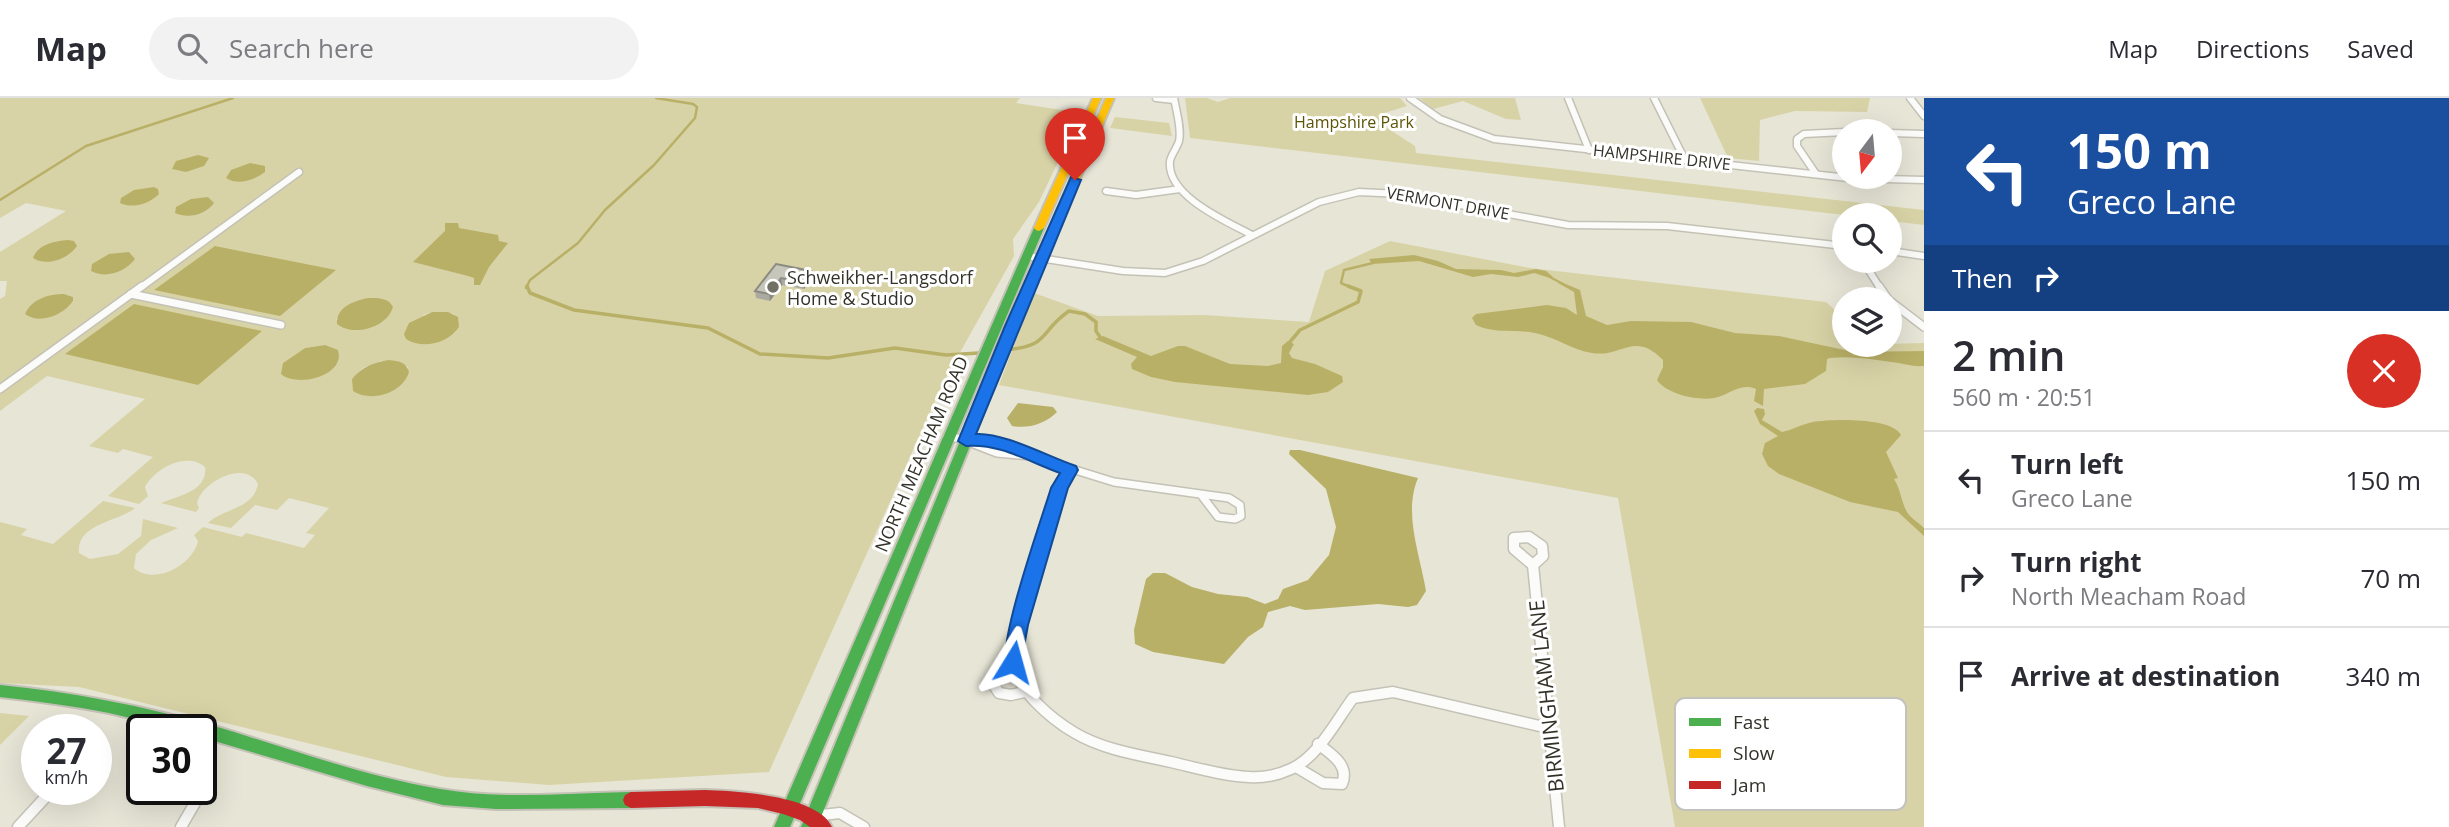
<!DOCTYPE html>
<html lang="en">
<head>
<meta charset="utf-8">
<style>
	:root { --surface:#fff; --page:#f2f2f3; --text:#2b2b33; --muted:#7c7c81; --line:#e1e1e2 }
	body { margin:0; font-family:"Open Sans",sans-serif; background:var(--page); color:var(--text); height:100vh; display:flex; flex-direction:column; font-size:26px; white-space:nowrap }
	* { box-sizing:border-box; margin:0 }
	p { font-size:23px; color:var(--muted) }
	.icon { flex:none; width:38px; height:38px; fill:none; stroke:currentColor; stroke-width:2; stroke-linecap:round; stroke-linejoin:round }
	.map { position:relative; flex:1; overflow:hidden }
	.drawer { display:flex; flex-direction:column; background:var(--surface); width:525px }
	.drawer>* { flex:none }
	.top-card { background:#1a4fa0; color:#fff; overflow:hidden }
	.needle { width:46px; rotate:196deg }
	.tools { position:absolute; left:1832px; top:21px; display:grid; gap:14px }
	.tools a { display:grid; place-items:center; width:70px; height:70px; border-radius:50%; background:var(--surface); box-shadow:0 7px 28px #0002; font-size:35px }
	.speed { position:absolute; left:21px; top:616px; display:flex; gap:14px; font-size:35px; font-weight:700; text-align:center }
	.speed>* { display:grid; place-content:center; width:91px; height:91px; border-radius:50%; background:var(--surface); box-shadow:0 7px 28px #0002; line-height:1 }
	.speed small { font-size:18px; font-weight:400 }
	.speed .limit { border:4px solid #111; border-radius:10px; background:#fff; color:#111 }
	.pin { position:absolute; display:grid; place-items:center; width:60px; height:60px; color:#fff; margin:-72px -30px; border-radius:50% 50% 50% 0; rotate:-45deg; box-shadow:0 0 7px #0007 }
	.pin .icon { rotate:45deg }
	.me { position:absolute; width:77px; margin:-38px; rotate:8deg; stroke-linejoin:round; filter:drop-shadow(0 0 5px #0008) }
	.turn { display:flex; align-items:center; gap:24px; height:147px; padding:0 28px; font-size:32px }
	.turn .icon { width:91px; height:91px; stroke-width:2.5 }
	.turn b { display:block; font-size:49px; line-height:60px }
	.then { display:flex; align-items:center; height:66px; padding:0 28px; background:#0003; gap:14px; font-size:26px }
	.round { display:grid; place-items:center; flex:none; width:74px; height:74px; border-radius:37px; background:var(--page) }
	.overview { display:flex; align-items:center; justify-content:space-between; height:119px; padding:0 28px }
	h1 { font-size:42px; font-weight:600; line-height:52px }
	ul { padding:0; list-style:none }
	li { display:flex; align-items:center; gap:21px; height:98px; padding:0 28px; border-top:2px solid var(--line) }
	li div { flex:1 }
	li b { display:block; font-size:26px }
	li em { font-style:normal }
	header { display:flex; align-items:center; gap:42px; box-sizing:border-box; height:98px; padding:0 35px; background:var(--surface); border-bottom:2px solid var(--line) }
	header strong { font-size:33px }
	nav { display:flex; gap:38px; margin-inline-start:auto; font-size:24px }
	.search { width:490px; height:63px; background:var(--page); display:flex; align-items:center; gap:18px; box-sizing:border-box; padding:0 24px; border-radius:38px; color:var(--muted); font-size:26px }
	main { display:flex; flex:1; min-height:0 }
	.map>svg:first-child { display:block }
	.green { fill:#d8d3a6; fill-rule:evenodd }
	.water { fill:#b9b067 }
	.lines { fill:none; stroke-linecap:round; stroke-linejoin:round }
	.stream-far1 { stroke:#b9b067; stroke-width:2.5 }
	.stream { stroke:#b9b067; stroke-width:3.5 }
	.street-far2-casing { stroke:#c4c2b6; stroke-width:9 }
	.street-far1-casing { stroke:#c4c2b6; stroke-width:10 }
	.street-casing { stroke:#c4c2b6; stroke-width:13 }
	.fast-casing { stroke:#c4c2b6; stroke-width:4 }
	.slow-casing { stroke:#c4c2b6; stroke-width:4 }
	.jam-casing { stroke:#c4c2b6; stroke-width:4 }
	.street-far2 { stroke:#fbfbf9; stroke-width:6 }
	.street-far1 { stroke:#fbfbf9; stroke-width:7 }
	.street { stroke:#fbfbf9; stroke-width:10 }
	.fast { fill:#4caf50; fill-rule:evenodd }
	.slow { fill:#ffc107; fill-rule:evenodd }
	.jam { fill:#c62828; fill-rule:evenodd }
	.wall { fill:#abaaa0 }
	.shaded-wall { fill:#8b8b82 }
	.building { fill:#c7c6ba; stroke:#8b8b82; stroke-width:2 }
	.route { fill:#1a73e8; stroke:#114b97; stroke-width:2 }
	.poi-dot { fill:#727165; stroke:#fff; stroke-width:2.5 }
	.labels { text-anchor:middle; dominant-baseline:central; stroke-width:6; stroke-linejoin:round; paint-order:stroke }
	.far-park-label { font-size:16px; fill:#5c5406; stroke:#fff }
	.far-street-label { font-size:16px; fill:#333228; stroke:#fff }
	.poi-label { font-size:18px; fill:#333228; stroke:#fff; text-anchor:start }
	.street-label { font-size:18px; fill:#333228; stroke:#fff }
	.near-street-label { font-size:21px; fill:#333228; stroke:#fff }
	.key { fill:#fff; stroke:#c2c2be; stroke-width:2 }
	.key-label { font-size:19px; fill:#333228 }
</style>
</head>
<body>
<header>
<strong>Map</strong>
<div class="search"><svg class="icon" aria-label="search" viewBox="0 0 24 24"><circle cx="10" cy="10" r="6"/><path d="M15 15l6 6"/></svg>Search here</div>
<nav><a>Map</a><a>Directions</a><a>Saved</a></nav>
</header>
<main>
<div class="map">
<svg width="1924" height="729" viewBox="0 0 1924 729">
	<rect width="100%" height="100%" fill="#e7e5d6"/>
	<!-- green -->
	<g class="green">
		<path d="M0,0H1020L1016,5L1081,15L1039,104L1013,141L1014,158L944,283L769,674L549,687L446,679L79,589L0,585V424L27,431L21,437L53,446L103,403L135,410C119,424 76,425 79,455L90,461L118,456L141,438L143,421L178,430L151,442L136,456L134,470C154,488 193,467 198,443L194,437L203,429L242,439L246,435L304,450L315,437L306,435L329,410L289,400L277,412L255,407L231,430L208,425C223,410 253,412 258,386C245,361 202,384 197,405L199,410L196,414L161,405C178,398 208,393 205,369C187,353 155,370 145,389L148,398L139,406L108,398L153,359L123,351L118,355L89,348L145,301L47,278L0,313V201L5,198L7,183H0V154L66,113L26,105L0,120ZM64,196L73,199V203C61,221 44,218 25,216C31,200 49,199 64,196ZM368,200L385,201L341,229L336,221ZM432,214L454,216L459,229L439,243L423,217ZM325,247L338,263L327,275L283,265L305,250ZM381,263H397L408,269C408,280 405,284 396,291L352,281L363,270Z"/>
		<path d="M1207,0L1218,4L1230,0H1400L1407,8L1378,17L1381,26L1415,48L1416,55L1924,112V127L1890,123V117H1844L1190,40L1185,0Z"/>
		<path d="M1419,0H1515L1521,22L1506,21L1463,3L1433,11Z"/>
		<path d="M1700,0H1870L1867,14L1795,13L1760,22L1759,63L1728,60Z"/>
		<path d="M1115,19L1169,25L1172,38L1110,30Z"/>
		<path d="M1390,143L1530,170L1826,204L1844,220V247L1924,245V729H1675L1618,400L999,287L1034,195L1098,218L1204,217L1309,224L1325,173Z"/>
		<path d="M0,615L29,618L0,647Z"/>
	</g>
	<!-- water -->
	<g class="water">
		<path d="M198,57L209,60L204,68L186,74L172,71L176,63Z"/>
		<path d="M250,65L265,68V74C254,82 239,88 226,80L231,72Z"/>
		<path d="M154,89L158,91L159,96C149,106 133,111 120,105L121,100L134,92Z"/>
		<path d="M208,99L214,105C205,117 188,121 175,115L176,109L191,101Z"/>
		<path d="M445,125H458L459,130L498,137L499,143L508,145L489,169L480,187H474V180L468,178L413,164L445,133Z"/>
		<path d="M68,142L74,143L77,148C68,161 47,169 33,160C38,146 55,143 68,142Z"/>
		<path d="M215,148L336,172L280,218L154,192Z"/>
		<path d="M129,154L135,161C125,174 106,181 91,173L92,166L109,156Z"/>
		<path d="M1414,157L1438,163L1456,171L1501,172L1514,175L1536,171L1546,173L1553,179L1550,180L1534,175L1518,179L1491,176L1473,179L1419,163L1372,166L1369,161Z"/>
		<path d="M1561,184L1580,192L1586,218L1607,227L1631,223L1691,224L1735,235L1779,238L1854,254L1924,253V268C1912,269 1903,265 1891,264C1871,261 1850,258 1830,260L1827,261L1826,273L1805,286L1764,291L1763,308L1754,303L1756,291C1739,284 1729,298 1714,300C1698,303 1666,296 1657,282L1663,269V262C1634,232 1622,260 1592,255C1572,252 1556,239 1535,235C1516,231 1494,236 1476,227L1472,220L1476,216L1547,207L1566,210L1577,217L1574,194L1558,185Z"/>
		<path d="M64,196L73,199V203C64,217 39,227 25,216C31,201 49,196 64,196Z"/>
		<path d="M368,200C378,200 388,199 393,209C387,230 353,239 337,226C336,209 354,203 368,200Z"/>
		<path d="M134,206L262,233L198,287L65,256Z"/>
		<path d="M432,214H448L458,219L459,229C448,245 423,252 406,241L404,236L409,225Z"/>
		<path d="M1103,238L1151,258L1178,248H1185L1230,266L1268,268L1281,265L1282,248L1288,243L1294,246L1289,255L1292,260L1315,266L1342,278L1343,284L1328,294L1308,297L1175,284L1151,279L1132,271L1131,266L1137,259L1095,241Z"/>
		<path d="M325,247L338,252C346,278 297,290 281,276L283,265L305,250Z"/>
		<path d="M389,262C399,263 406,264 409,274C403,295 371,305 353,293L352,281C362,269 374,264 389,262Z"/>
		<path d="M1018,305L1053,309L1057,314C1045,326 1028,331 1012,328L1007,320Z"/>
		<path d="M1757,310L1764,311L1765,316L1762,322L1782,334C1792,332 1802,326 1813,324C1831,321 1892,319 1901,337L1886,354L1898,380L1894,381C1902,393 1901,408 1910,418C1914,422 1920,426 1924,430V438L1898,414L1850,404L1779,376L1768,368L1762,356L1765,345L1778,338L1760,326L1754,313Z"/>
		<path d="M1290,352H1300L1418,380C1403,415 1420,456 1426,493L1417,507L1408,509L1378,506L1305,512L1290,508L1268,514L1263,529L1248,539L1224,566L1153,554L1135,546L1134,532L1146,481L1153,475H1165L1192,489L1218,496L1247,499L1265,506L1278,501L1283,491L1308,482L1329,457L1336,429L1326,391L1289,356Z"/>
	</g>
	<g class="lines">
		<!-- stream-far1 -->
		<g class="stream-far1">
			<path d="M0,102L86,48L233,0"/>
			<path d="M1548,178L1563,186"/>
			<path d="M526,190L530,182L578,145L605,112L654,67L695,20L697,9L693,6L656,0"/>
			<path d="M1352,190L1341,185L1344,172L1373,165"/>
		</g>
		<!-- stream -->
		<g class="stream">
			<path d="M527,188L530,195L574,212L708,230L760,256L828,260L895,250L946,257L979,255"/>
			<path d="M1289,245L1300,232L1358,204L1361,193L1348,188"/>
			<path d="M1004,252C1052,248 1038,234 1069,213L1085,216L1096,224V233L1100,239"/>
		</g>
		<defs>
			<g id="street-far2">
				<path d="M1156,0L1174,2"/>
				<path d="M1174,0C1176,12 1182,31 1179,43C1177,50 1171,57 1170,63C1166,98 1228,124 1252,137"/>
				<path d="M1410,0L1440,21L1494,41L1848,80L1924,82"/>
				<path d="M1568,0L1589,52"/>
				<path d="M1654,0L1685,62"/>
				<path d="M1910,0L1924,18"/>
				<path d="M1890,35L1924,36"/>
				<path d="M1816,76L1797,48V41L1804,36L1844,34"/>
				<path d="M1106,93L1136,97L1180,91"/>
				<path d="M1890,153L1924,158"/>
				<path d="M1027,158L1123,173L1165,175L1203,163L1319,104L1359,94L1401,96L1568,127L1667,128L1844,148"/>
				<path d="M1863,163L1880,190"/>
				<path d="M140,190L299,74"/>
			</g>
			<g id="street-far1">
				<path d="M1879,188L1888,201"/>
				<path d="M131,196L281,227"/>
				<path d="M1890,203L1924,229"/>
				<path d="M0,291L142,188"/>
				<path d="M947,339L1001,345L1030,358L997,355L966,343"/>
				<path d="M1030,358L1114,384L1229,400L1240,407L1241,418L1235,421L1218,419L1202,398"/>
				<path d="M1048,428L1060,390L1070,372"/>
			</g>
			<g id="street">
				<path d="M1048,426C1038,458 1008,534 1013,565C1018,593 1051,621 1075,635C1104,652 1139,657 1171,664C1197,670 1223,678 1249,679C1263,680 1278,677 1291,671C1318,659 1336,623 1353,600L1393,594L1548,630"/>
				<path d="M1529,439L1542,448L1543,458L1533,467L1514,451V440Z"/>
				<path d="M1533,467L1559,729"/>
				<path d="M1013,564L998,573L992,584L999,595L1011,597L1029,593"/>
				<path d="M1296,669L1323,685L1342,686C1350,667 1331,656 1318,646"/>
				<path d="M813,718L840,715L864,729"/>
				<path d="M18,729L53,691"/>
				<path d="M181,729L203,691"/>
			</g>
			<g id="fast">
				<path d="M1039,127L1044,130L790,729H774L1034,130Z"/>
				<path d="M1029,185L1034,188L817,729H801L1024,188Z"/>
				<path d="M0,587C73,594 143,608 214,628C288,650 363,678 440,691C502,702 568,695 631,694L637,697L639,702L637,707L631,710L496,711L443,707L367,688L201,639V632C169,632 141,622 109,615C73,608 37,603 0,599Z"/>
			</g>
			<g id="slow">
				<path d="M1093,0H1101L1044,130L1039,133L1036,132L1034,130Z"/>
				<path d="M1106,0H1114L1034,188L1033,190H1025L1024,188Z"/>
			</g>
			<path id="jam" d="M705,692C735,693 818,697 832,729H810L800,722L783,716L758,710L705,708L631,710L625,707L623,702L625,697L631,694Z"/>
		</defs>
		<!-- street-far2 casing -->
		<use href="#street-far2" class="street-far2-casing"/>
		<!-- street-far1 casing -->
		<use href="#street-far1" class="street-far1-casing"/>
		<!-- street casing -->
		<use href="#street" class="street-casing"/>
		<!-- fast casing -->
		<use href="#fast" class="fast-casing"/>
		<!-- slow casing -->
		<use href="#slow" class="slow-casing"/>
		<!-- jam casing -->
		<use href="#jam" class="jam-casing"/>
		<!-- street-far2 -->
		<use href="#street-far2" class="street-far2"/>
		<!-- street-far1 -->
		<use href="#street-far1" class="street-far1"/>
		<!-- street -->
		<use href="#street" class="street"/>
		<!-- fast -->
		<use href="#fast" class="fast"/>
		<!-- slow -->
		<use href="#slow" class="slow"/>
		<!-- jam -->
		<use href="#jam" class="jam"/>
	</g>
	<!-- wall -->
	<path class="wall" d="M776,166L811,173L812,180L804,191L782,187L770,203L756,200L755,193Z"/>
	<!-- shaded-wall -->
	<g class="shaded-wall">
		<path d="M811,173L812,180L804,191L803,184Z"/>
		<path d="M781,180L782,187L770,203L769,196Z"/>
	</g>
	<!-- building -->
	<path class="building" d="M776,166L811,173L803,184L781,180L769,196L755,193Z"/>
	<!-- route -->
	<path class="route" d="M1071,79L1081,82L976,336C1003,334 1049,359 1076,368L1078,372L1068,390L1028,527L1020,570L1013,572L1007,570C996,548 1042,420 1051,390L1060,375C1029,364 1000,345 966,348L958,343L1005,228Z"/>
	<!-- markers -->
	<circle class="poi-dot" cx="773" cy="189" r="7"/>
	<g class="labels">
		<!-- far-park labels -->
		<g class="far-park-label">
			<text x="1354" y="24">Hampshire Park</text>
		</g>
		<!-- far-street labels -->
		<g class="far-street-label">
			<text transform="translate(1662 59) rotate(6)">HAMPSHIRE DRIVE</text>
			<text transform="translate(1448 105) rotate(10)">VERMONT DRIVE</text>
		</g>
		<!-- poi labels -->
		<g class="poi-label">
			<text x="787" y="179">Schweikher-Langsdorf<tspan x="787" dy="21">Home &amp; Studio</tspan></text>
		</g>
		<!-- street labels -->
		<g class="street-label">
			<text transform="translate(921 356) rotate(-67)">NORTH MEACHAM ROAD</text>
		</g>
		<!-- near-street labels -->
		<g class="near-street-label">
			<text transform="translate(1546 598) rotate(-96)">BIRMINGHAM LANE</text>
		</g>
	</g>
	<!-- legend -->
	<rect x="1675" y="600" width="231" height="112" rx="10" class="key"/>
	<rect x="1689" y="620" width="32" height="8" fill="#4caf50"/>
	<rect x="1689" y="651" width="32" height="9" fill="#ffc107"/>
	<rect x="1689" y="683" width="32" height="8" fill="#c62828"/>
	<g class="key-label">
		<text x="1733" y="631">Fast</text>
		<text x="1733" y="662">Slow</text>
		<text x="1733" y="694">Jam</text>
	</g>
</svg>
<div class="tools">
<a><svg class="needle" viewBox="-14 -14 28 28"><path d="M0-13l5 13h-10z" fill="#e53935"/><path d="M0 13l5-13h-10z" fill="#7c7c81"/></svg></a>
<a><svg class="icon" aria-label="search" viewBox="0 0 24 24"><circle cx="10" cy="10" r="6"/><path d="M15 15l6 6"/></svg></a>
<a><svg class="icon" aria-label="layers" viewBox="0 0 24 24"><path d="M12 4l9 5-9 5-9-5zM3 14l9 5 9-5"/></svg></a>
</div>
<div class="speed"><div>27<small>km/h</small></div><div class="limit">30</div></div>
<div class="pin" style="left:1075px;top:82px;background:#d93025"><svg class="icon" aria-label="arrive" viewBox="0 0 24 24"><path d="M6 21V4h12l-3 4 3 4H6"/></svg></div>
<svg class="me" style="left:1013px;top:564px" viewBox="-20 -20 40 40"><path d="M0-17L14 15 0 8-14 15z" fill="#1a73e8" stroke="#fff" stroke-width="4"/></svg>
</div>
<section class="drawer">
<div class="top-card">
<div class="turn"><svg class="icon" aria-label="left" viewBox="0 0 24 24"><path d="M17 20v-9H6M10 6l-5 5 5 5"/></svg><div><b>150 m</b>Greco Lane</div></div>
<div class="then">Then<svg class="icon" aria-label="right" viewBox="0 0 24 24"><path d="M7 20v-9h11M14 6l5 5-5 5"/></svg></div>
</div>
<div class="overview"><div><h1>2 min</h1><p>560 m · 20:51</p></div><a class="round" style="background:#d93025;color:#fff"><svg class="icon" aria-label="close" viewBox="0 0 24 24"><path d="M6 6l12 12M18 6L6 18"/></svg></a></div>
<ul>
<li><svg class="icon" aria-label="left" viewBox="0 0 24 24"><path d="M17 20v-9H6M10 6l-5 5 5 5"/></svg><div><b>Turn left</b><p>Greco Lane</p></div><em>150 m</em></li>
<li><svg class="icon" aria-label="right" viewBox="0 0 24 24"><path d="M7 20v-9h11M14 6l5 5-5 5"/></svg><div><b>Turn right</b><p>North Meacham Road</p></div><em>70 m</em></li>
<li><svg class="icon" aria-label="arrive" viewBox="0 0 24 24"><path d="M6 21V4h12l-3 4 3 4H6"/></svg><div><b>Arrive at destination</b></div><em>340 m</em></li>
</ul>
</section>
</main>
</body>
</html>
